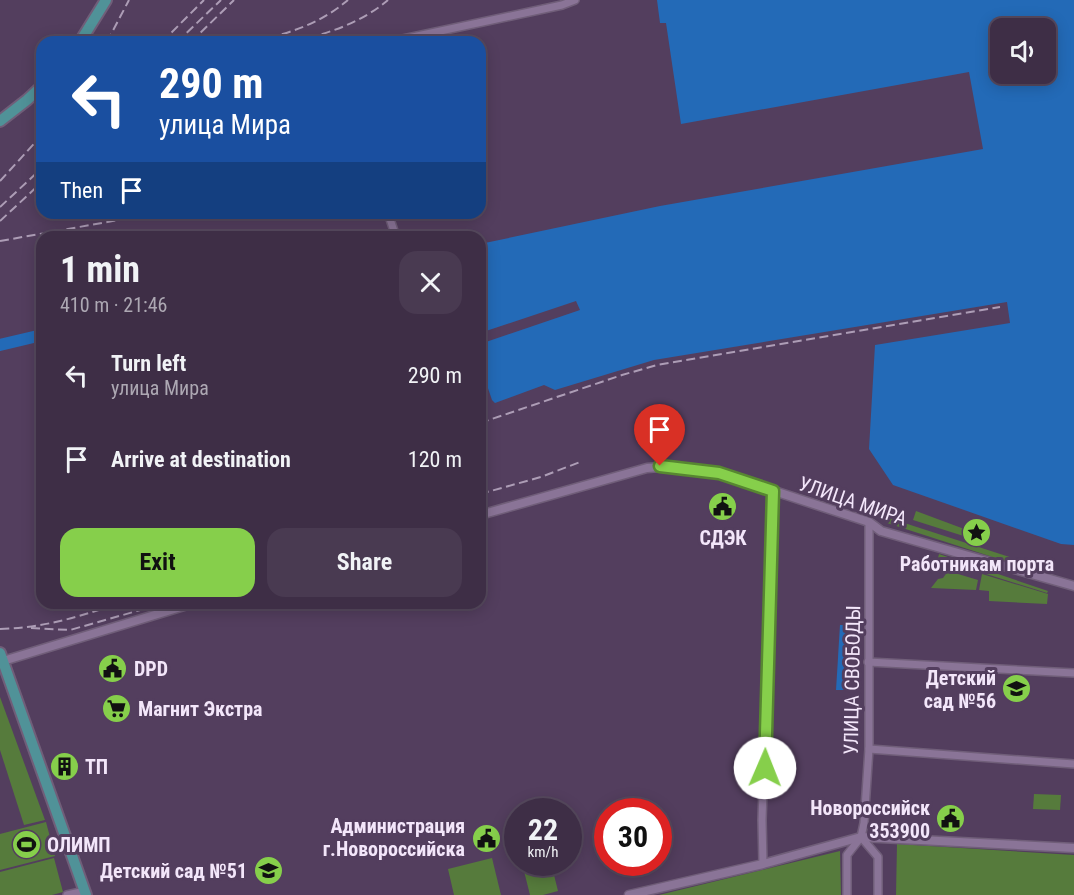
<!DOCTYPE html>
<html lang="en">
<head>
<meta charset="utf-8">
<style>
	:root { --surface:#3e2e46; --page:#493a51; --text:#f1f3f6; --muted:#ada8b3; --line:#574a5f; --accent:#86cf4b }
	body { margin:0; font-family:"Roboto Condensed",sans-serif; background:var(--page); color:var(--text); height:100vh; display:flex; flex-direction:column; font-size:22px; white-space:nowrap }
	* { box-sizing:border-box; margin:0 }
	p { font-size:20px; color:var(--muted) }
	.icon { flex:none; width:33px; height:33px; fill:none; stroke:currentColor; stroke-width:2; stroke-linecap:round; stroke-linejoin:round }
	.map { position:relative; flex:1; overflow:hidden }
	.panel { position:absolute; left:36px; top:231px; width:450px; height:378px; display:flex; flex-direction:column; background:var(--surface); border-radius:18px; box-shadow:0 3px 15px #0003,0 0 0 2px var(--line) }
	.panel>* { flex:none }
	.hud { position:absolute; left:36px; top:36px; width:450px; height:183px; border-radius:18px; box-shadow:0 3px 15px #0003,0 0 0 2px var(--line); background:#1a4fa0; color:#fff; overflow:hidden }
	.controls { position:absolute; left:990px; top:18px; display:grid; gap:12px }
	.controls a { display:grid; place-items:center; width:66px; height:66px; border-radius:12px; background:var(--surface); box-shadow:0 3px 15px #0003,0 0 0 2px var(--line); font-size:30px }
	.speed { position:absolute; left:504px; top:798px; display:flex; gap:12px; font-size:30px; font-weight:700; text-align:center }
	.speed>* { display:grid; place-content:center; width:78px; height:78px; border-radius:50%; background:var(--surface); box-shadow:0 3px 15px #0003,0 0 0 2px var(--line); line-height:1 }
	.speed small { font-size:15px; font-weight:400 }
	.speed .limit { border:9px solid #d22; background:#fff; color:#111 }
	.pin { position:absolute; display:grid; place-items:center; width:51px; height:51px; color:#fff; margin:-62px -26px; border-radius:50% 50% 50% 0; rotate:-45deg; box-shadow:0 0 6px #0007 }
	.pin .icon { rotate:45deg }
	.me { position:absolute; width:66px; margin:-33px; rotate:1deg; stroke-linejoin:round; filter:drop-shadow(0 0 4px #0008) }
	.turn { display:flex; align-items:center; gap:21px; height:126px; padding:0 24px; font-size:27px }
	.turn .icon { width:78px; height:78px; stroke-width:2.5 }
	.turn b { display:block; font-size:42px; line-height:51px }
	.then { display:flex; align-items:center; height:57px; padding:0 24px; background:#0003; gap:12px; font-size:22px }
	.round { display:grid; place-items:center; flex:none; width:63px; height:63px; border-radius:18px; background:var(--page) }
	.overview { display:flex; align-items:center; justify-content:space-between; height:102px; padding:0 24px }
	h1 { font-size:36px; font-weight:700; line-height:45px }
	.cta { display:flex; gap:12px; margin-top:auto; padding:12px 24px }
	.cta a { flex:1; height:69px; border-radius:18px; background:var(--accent); color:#111; font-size:24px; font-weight:700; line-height:69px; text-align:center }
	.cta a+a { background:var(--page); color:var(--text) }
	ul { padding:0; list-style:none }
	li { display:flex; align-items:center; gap:18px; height:84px; padding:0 24px }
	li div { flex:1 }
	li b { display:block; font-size:22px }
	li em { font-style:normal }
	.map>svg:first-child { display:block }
	.green { fill:#567b3c }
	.water { fill:#236ab7; fill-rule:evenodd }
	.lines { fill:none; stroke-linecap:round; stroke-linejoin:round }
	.river { stroke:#236ab7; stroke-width:12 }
	.minor-casing { stroke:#705e79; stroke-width:10 }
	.tertiary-casing { stroke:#705e79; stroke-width:11 }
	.trunk-casing { stroke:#705e79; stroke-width:14 }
	.minor { stroke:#8a7497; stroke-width:7 }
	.tertiary { stroke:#8a7497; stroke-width:8 }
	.trunk { stroke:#509298; stroke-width:10 }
	.rail { stroke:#ad9db6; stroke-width:2; stroke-dasharray:9 4.5; stroke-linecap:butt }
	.route-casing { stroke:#578731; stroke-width:15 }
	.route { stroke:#86cf4b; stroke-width:10 }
	.labels { text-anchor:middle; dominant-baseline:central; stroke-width:6; stroke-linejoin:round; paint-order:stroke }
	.street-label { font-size:20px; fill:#f3e6fa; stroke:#533e5e }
	.poi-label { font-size:20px; font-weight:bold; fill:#f3e6fa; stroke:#533e5e; text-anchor:start }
</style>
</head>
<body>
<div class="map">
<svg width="1074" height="895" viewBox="0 0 1074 895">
	<rect width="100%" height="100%" fill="#533e5e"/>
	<!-- green -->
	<g class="green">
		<path d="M916,511L975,533L973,539L913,520Z"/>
		<path d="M889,518L1053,571L1051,576L887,523Z"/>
		<path d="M939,554L1048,591L1047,593L983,573L948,566V561L938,558Z"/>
		<path d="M948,571L978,580L976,590L931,588L938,579L943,578Z"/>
		<path d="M982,574L1048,594L1047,604L989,601V591L979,590Z"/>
		<path d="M0,697L45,820L24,825L0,750Z"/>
		<path d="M1034,794L1061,795L1060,810L1033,809Z"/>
		<path d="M46,822L55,856L0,870V834Z"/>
		<path d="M897,844L1074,855V895H896Z"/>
		<path d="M840,851L841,895H659Z"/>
		<path d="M54,858L63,892L52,895H0V872Z"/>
		<path d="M492,858L501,895H454L448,869Z"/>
		<path d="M522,863H551L558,891L543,895H530Z"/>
	</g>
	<!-- water -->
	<g class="water">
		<path d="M657,0H1074V545L1061,544L893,485L869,449L875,345L1010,323L1007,302L654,360L555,390L544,385L495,403L492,400L480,365V344L580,310L576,301L480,333V244L660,206L983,149L969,72L681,124L666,23H660ZM1000,28H1046V74H1000Z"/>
		<path d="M840,625H847L846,690H836Z"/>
	</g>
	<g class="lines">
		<!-- river -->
		<path class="river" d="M0,345L42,335"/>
		<defs>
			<g id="minor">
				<path d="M389,42L562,5L575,0"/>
				<path d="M388,213L396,237"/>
				<path d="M868,662L1074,673"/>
				<path d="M869,749L1074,764"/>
				<path d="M861,837L878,857V895"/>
				<path d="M763,864L762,820L773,491"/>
				<path d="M67,895L85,891"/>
				<path d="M847,895V855L861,837L864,823L869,749V522"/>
			</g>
			<g id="tertiary">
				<path d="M480,515L647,468L660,467L719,473L869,522L881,531L1074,586"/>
				<path d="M3,661L194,603"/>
				<path d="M629,895L763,864L861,837L1074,848"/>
			</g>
			<g id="trunk">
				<path d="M80,42L106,0"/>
				<path d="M0,121L27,100L42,86"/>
				<path d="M0,653L86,895"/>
			</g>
		</defs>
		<!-- minor casing -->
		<use href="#minor" class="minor-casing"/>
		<!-- tertiary casing -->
		<use href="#tertiary" class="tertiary-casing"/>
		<!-- trunk casing -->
		<use href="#trunk" class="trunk-casing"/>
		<!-- minor -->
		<use href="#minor" class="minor"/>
		<!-- tertiary -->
		<use href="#tertiary" class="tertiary"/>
		<!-- trunk -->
		<use href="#trunk" class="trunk"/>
		<!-- rail -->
		<g class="rail">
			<path d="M107,42L129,0"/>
			<path d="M162,42L204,0"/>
			<path d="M177,42L221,0"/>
			<path d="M191,42L234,0"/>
			<path d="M256,42C293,31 318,25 348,0"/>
			<path d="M282,42C319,38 360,24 388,0"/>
			<path d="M0,181L42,135"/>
			<path d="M0,207L42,168"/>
			<path d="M0,221L42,182"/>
			<path d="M0,241L158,213"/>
			<path d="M480,423L622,375L657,365L1000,307"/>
			<path d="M480,494L541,477L580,462"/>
			<path d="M31,628L70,630L165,603"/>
			<path d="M0,629C40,628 71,619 108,607"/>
		</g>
	</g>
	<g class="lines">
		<defs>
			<path id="route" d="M660,466L719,473L773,491L765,768"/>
		</defs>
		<!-- route casing -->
		<use href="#route" class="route-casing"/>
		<!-- route -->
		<use href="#route" class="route"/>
	</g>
	<!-- icons -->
	<defs>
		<symbol id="civic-disc" viewBox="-11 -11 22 22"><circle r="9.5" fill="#86cf4b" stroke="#533e5e"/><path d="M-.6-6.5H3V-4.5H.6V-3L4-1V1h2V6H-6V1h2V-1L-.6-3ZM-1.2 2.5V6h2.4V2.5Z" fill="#111"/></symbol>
		<symbol id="sight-disc" viewBox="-11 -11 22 22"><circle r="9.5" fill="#86cf4b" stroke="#533e5e"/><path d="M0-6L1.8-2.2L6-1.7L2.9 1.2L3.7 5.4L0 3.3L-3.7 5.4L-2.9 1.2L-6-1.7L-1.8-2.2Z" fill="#111"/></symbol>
		<symbol id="school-disc" viewBox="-11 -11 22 22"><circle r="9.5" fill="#86cf4b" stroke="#533e5e"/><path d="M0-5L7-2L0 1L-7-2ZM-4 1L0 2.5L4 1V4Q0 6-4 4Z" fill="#111"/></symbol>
		<symbol id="supermarket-disc" viewBox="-11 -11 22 22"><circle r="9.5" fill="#86cf4b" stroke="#533e5e"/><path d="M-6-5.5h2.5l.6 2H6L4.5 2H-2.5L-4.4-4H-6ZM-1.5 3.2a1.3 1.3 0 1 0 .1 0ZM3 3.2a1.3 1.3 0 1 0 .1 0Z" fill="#111"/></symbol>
		<symbol id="building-disc" viewBox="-11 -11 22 22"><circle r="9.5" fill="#86cf4b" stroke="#533e5e"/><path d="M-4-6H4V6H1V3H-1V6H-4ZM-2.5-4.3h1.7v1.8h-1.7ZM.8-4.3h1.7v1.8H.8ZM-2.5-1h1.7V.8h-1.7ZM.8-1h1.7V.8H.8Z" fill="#111"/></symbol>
		<symbol id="stadium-disc" viewBox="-11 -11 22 22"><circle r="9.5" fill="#86cf4b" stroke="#533e5e"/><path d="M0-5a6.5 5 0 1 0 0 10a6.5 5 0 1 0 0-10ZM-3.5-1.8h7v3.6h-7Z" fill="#111"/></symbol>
	</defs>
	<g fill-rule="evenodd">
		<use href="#civic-disc" x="706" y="490" width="33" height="33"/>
		<use href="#sight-disc" x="960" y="516" width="33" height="33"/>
		<use href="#civic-disc" x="96" y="652" width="33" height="33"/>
		<use href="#school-disc" x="1000" y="672" width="33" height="33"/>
		<use href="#supermarket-disc" x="100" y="692" width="33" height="33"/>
		<use href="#building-disc" x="48" y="750" width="33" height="33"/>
		<use href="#civic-disc" x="934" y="802" width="33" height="33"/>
		<use href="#civic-disc" x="470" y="822" width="33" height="33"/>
		<use href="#stadium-disc" x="10" y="828" width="33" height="33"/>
		<use href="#school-disc" x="252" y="854" width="33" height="33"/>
	</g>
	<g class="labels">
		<!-- street labels -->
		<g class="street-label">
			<text transform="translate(853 501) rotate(19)">УЛИЦА МИРА</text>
			<text transform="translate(852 680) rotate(-89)">УЛИЦА СВОБОДЫ</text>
		</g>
		<!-- poi labels -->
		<g class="poi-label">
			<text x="723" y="538" text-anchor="middle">СДЭК</text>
			<text x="977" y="564" text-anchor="middle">Работникам порта</text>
			<text x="134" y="669">DPD</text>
			<text x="996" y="678" text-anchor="end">Детский<tspan x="996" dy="23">сад №56</tspan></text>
			<text x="138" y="709">Магнит Экстра</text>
			<text x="85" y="767">ТП</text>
			<text x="930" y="808" text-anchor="end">Новороссийск<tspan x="930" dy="23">353900</tspan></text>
			<text x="465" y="826" text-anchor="end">Администрация<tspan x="465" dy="23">г.Новороссийска</tspan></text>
			<text x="47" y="845">ОЛИМП</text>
			<text x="247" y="871" text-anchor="end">Детский сад №51</text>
		</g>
	</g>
</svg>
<div class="controls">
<a><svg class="icon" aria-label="sound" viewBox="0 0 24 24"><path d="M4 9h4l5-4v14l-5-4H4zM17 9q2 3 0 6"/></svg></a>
</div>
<div class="speed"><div>22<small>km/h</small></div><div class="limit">30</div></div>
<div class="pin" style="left:660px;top:466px;background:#d93025"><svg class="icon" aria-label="arrive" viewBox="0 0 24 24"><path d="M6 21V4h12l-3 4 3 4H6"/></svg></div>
<svg class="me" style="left:765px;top:768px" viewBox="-20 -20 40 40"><circle r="19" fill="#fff"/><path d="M0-13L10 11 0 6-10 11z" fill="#86cf4b"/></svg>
<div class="hud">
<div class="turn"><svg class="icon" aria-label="left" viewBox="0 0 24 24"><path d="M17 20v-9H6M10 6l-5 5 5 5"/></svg><div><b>290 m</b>улица Мира</div></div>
<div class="then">Then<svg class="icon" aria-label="arrive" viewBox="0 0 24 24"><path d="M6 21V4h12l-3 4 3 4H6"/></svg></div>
</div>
<section class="panel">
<div class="overview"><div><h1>1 min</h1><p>410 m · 21:46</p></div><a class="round"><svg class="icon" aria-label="close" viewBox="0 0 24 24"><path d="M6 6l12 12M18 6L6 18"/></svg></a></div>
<ul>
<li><svg class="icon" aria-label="left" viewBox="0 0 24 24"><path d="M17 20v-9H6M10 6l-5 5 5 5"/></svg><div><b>Turn left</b><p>улица Мира</p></div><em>290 m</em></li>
<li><svg class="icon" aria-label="arrive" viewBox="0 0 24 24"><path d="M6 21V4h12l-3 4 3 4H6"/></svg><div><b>Arrive at destination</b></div><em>120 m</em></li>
</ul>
<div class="cta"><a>Exit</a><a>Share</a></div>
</section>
</div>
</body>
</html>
